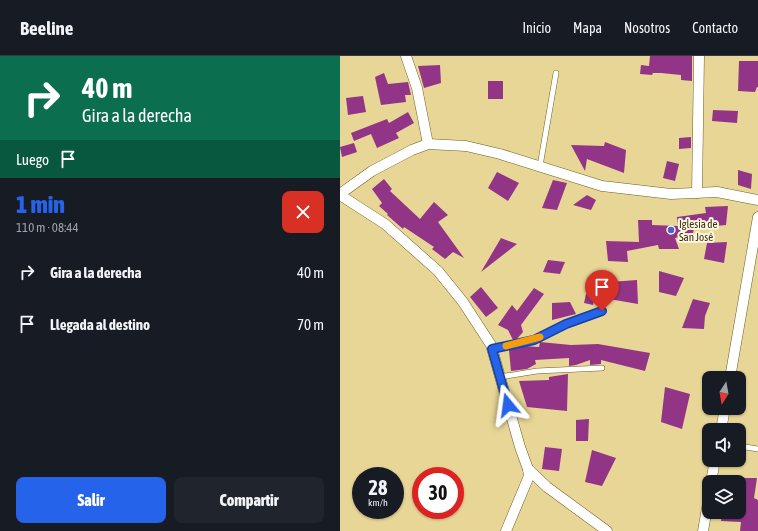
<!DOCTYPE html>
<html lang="es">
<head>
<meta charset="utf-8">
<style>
	:root { --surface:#171b24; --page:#20242c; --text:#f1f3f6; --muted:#9ea1a6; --line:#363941; --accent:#2563eb }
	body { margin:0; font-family:"Asap Condensed",sans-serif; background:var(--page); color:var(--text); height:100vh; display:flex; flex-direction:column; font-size:15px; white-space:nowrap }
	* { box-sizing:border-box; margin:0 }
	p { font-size:13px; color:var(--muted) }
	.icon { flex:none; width:22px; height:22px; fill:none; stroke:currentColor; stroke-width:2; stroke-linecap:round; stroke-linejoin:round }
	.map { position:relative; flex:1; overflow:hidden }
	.drawer { display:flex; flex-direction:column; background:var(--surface); width:340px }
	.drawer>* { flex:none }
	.guide { background:#0b6e4f; color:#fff; overflow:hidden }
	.needle { width:26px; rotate:191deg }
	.tools { position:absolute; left:362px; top:315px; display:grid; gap:8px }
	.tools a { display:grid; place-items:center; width:44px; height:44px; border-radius:8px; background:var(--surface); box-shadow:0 1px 3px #0004; font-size:20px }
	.speed { position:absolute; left:12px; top:411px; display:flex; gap:8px; font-size:20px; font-weight:700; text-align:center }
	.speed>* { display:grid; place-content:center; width:52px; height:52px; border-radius:50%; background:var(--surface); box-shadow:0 1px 3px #0004; line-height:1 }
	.speed small { font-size:10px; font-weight:400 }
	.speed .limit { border:6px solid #d22; background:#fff; color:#111 }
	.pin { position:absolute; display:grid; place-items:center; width:34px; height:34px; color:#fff; margin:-41px -17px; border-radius:50% 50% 50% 0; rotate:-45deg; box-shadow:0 0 4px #0007 }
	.pin .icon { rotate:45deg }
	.me { position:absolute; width:44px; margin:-22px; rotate:344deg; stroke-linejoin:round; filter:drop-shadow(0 0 3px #0008) }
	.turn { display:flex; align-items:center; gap:14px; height:84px; padding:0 16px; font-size:18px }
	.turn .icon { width:52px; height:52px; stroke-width:2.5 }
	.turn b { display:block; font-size:28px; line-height:34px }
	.then { display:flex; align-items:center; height:38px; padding:0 16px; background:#0003; gap:8px; font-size:15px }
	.round { display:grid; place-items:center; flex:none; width:42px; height:42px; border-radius:8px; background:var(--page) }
	.head { display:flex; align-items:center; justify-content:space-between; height:68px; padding:0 16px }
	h1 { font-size:24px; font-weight:800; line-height:30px; color:var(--accent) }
	.cta { display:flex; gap:8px; margin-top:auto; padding:8px 16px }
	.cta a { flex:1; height:46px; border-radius:8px; background:var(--accent); color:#fff; font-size:16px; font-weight:800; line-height:46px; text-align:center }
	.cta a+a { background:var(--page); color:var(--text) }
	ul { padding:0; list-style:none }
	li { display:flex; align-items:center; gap:12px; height:52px; padding:0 16px }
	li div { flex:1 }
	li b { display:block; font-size:15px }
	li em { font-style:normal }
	header { display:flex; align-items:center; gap:24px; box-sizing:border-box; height:56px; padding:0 20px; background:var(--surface); border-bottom:1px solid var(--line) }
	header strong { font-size:19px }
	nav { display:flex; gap:22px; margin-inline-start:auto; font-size:14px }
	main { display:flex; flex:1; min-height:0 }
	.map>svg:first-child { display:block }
	.building { fill:#933586 }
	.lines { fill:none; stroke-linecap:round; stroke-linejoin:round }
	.lane-casing { stroke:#6f5e20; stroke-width:6 }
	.street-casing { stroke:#6f5e20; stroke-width:11 }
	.lane { stroke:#fff; stroke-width:5 }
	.street { stroke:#fff; stroke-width:10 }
	.route-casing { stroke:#184099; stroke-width:10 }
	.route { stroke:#2563eb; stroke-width:7 }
	.slow { stroke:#f59e0b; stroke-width:7 }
	.poi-dot { fill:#505ed4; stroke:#fef7de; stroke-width:1.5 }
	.labels { text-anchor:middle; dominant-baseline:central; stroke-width:4; stroke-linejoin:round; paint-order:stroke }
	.poi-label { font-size:11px; fill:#352d14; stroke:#fef7de; text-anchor:start }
</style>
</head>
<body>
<header>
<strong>Beeline</strong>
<nav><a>Inicio</a><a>Mapa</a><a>Nosotros</a><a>Contacto</a></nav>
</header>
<main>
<section class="drawer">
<div class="guide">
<div class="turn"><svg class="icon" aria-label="right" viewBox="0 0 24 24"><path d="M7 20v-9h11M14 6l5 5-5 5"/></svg><div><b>40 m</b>Gira a la derecha</div></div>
<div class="then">Luego<svg class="icon" aria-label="arrive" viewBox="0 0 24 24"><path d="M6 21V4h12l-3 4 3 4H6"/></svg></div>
</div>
<div class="head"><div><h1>1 min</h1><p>110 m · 08:44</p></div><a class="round" style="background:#d93025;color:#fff"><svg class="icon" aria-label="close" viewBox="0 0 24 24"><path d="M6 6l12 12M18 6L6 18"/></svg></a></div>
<ul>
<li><svg class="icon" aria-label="right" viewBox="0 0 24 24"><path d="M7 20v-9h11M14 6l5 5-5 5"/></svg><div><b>Gira a la derecha</b></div><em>40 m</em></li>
<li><svg class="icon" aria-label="arrive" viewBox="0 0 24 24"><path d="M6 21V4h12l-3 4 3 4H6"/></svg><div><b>Llegada al destino</b></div><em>70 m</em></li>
</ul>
<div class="cta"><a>Salir</a><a>Compartir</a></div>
</section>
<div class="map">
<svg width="418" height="475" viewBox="0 0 418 475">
	<rect width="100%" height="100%" fill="#e8d697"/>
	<!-- building -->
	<g class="building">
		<path d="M310,0H352V25L341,24V19L321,17H313L312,19L300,18L301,9L309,10Z"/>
		<path d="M399,5H418V31H417L415,36L398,35Z"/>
		<path d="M100,9L101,27L84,32L78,10Z"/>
		<path d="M44,17L48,28L68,26L71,39H65L66,46L41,49L35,21Z"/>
		<rect x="148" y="25" width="15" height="18"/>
		<path d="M23,40L26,56L8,59L6,42Z"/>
		<path d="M373,54L398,55L397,67L372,65Z"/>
		<path d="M68,56L74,67L56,77L59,82L37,92L31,78L14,85L11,77L47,63L49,67Z"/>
		<path d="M351,81V92L339,93V82Z"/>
		<path d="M265,86L286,94L284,117L247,103L245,115L231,89L264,90Z"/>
		<path d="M14,87L17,96L2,101L0,91Z"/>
		<path d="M327,105L339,108L335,125L323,122Z"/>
		<path d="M398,114L412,118L411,133L398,129Z"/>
		<path d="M157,116L179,127L168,145L148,132Z"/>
		<path d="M44,123L52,133L50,135L80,163L94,146L108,159L98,166L124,202L113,196L105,203L92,193L94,191L64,171L63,173L47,159L48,158L39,150L42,147L32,133Z"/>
		<path d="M213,124L227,127L217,154L202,152Z"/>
		<path d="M247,139L256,144L251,154L233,149Z"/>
		<path d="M388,150L386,169L354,172L353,177L335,182L339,193H319L318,189L287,195L288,206L268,205L266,185L299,186L298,164H312V169L338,170L337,161L366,157L365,151Z"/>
		<path d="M161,182L177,188L141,216Z"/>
		<path d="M387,186L384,207L364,203L367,187Z"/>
		<path d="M208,204L225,206L220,218L203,216Z"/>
		<path d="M319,215L344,222L336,240L319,236Z"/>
		<path d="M297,224L298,248L269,243L270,226Z"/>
		<path d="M141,231L158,252L146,261L130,241Z"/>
		<path d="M194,232L204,238L181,269L183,276L176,284H173L168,274L158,269L172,249L177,255Z"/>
		<path d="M246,238L255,240L253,249L244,247Z"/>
		<path d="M353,243L370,247L365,260L364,273L342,272Z"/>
		<path d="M230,246L236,258L212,264V247Z"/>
		<path d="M200,286L231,289L258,288L310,297L305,315L261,304V308L250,309V304L236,309L229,310V302L195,304L196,308L187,313L171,315L169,294L183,290L199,291Z"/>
		<path d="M228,318L227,355L187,351L179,325L209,324V321Z"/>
		<path d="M325,331L350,338L342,373L321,366Z"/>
		<path d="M249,363L248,385H236V364Z"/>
		<path d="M205,391L222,393L219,415L202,413Z"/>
		<path d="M252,394L276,402L262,430L245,426Z"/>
		<path d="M399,422H417L414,442L418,444V475H400L401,466L381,465L382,456H399Z"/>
	</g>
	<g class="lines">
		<defs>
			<g id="lane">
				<path d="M200,110L216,17"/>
				<path d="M152,293L194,284L226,268L262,255"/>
				<path d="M160,321L197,315L262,312"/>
				<path d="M399,390L418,393"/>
			</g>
			<g id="street">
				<path d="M66,0L77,32L88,88"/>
				<path d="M357,137L359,0"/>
				<path d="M0,138L32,115L72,94L88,88L126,90L160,98L262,130L331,138L377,136L418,144"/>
				<path d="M0,139L45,168L98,215L123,246L151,289L180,391L188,413L189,420L166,475"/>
				<path d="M390,322L418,161"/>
				<path d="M381,374L385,352"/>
				<path d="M188,413L207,431L267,475"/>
				<path d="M371,426L375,404"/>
				<path d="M363,475L369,441"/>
			</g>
		</defs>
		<!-- lane casing -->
		<use href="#lane" class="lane-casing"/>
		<!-- street casing -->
		<use href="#street" class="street-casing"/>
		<!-- lane -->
		<use href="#lane" class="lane"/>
		<!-- street -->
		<use href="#street" class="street"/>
	</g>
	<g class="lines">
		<defs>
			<path id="route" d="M168,349L152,293L194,284L226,268L262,255"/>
		</defs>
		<!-- route casing -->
		<use href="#route" class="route-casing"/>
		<!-- route -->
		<use href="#route" class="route"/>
		<!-- slow -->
		<path class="slow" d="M166,290L200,281"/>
	</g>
	<!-- markers -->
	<circle class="poi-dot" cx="331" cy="174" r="4"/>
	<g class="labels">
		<!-- poi labels -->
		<g class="poi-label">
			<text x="339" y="168">Iglesia de<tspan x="339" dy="13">San José</tspan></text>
		</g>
	</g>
</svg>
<div class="tools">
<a><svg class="needle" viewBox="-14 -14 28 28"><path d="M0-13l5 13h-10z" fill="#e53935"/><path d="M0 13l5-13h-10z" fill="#9ea1a6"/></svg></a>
<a><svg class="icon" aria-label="sound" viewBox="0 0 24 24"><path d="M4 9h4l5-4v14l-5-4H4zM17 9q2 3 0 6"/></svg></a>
<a><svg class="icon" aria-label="layers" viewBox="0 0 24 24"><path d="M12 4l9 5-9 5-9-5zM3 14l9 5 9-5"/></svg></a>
</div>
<div class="speed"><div>28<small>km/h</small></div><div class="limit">30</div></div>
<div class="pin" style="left:262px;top:255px;background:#d93025"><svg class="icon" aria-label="arrive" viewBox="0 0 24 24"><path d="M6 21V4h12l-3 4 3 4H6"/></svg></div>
<svg class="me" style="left:168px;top:349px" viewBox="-20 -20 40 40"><path d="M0-17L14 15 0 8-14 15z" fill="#2563eb" stroke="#fff" stroke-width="4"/></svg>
</div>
</main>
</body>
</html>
